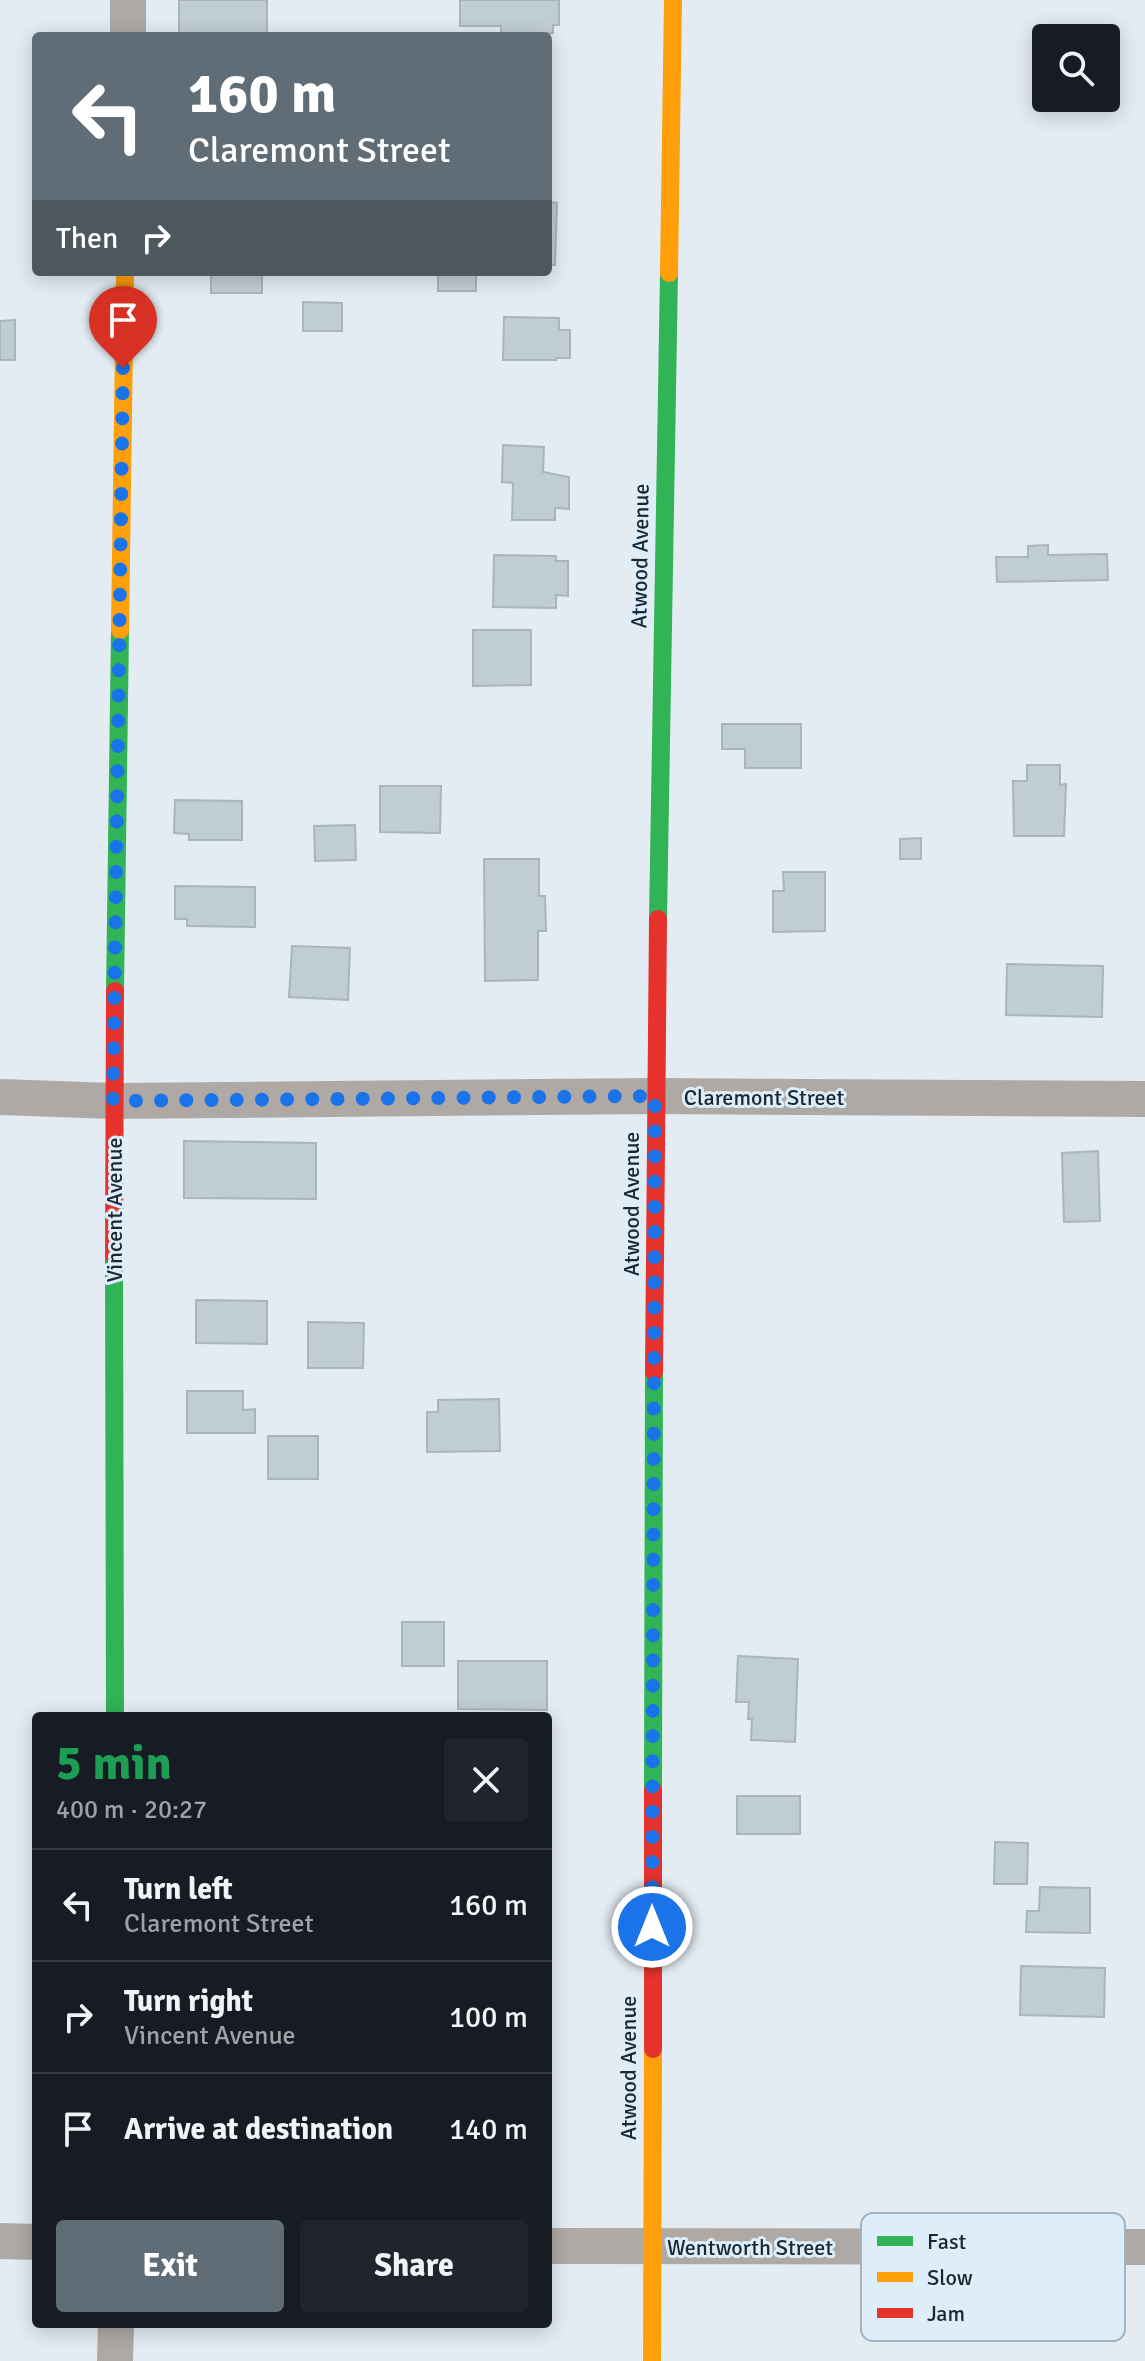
<!DOCTYPE html>
<html lang="en">
<head>
<meta charset="utf-8">
<style>
	:root { --surface:#171b24; --page:#20242c; --text:#f1f3f6; --muted:#9ea1a6; --line:#363941; --accent:#606d76 }
	body { margin:0; font-family:Signika,sans-serif; background:var(--page); color:var(--text); height:100vh; display:flex; flex-direction:column; font-size:30px; white-space:nowrap }
	* { box-sizing:border-box; margin:0 }
	p { font-size:26px; color:var(--muted) }
	.icon { flex:none; width:44px; height:44px; fill:none; stroke:currentColor; stroke-width:2; stroke-linecap:round; stroke-linejoin:round }
	.map { position:relative; flex:1; overflow:hidden }
	.sheet { position:absolute; left:32px; top:1712px; width:520px; height:616px; display:flex; flex-direction:column; background:var(--surface); border-radius:8px; box-shadow:0 4px 20px #0003 }
	.sheet>* { flex:none }
	.hud { position:absolute; left:32px; top:32px; width:520px; height:244px; border-radius:8px; box-shadow:0 4px 20px #0003; background:#606d76; color:#fff; overflow:hidden }
	.buttons { position:absolute; left:1032px; top:24px; display:grid; gap:16px }
	.buttons a { display:grid; place-items:center; width:88px; height:88px; border-radius:8px; background:var(--surface); box-shadow:0 4px 20px #0003; font-size:40px }
	.pin { position:absolute; display:grid; place-items:center; width:68px; height:68px; color:#fff; margin:-82px -34px; border-radius:50% 50% 50% 0; rotate:-45deg; box-shadow:0 0 8px #0007 }
	.pin .icon { rotate:45deg }
	.me { position:absolute; width:88px; margin:-44px; rotate:0deg; stroke-linejoin:round; filter:drop-shadow(0 0 6px #0008) }
	.turn { display:flex; align-items:center; gap:28px; height:168px; padding:0 24px; font-size:36px }
	.turn .icon { width:104px; height:104px; stroke-width:2.5 }
	.turn b { display:block; font-size:56px; line-height:68px }
	.then { display:flex; align-items:center; height:76px; padding:0 24px; background:#0003; gap:16px; font-size:30px }
	.round { display:grid; place-items:center; flex:none; width:84px; height:84px; border-radius:8px; background:var(--page) }
	.headline { display:flex; align-items:center; justify-content:space-between; height:136px; padding:0 24px }
	h1 { font-size:48px; font-weight:700; line-height:60px; color:#1e9e55 }
	.action { display:flex; gap:16px; margin-top:auto; padding:16px 24px }
	.action a { flex:1; height:92px; border-radius:8px; background:var(--accent); color:#fff; font-size:32px; font-weight:700; line-height:92px; text-align:center }
	.action a+a { background:var(--page); color:var(--text) }
	ul { padding:0; list-style:none }
	li { display:flex; align-items:center; gap:24px; height:112px; padding:0 24px; border-top:2px solid var(--line) }
	li div { flex:1 }
	li b { display:block; font-size:30px }
	li em { font-style:normal }
	.map>svg:first-child { display:block }
	.building { fill:#c1cdd5; stroke:#a9b4bd; stroke-width:2 }
	.lines { fill:none; stroke-linecap:round; stroke-linejoin:round }
	.street { stroke:#aea9a4; stroke-width:36 }
	.fast { stroke:#30b455; stroke-width:18 }
	.slow { stroke:#ff9f0a; stroke-width:18 }
	.jam { stroke:#e5322d; stroke-width:18 }
	.route { stroke:#1a73e8; stroke-width:14; stroke-dasharray:0 25.2 }
	.labels { text-anchor:middle; dominant-baseline:central; stroke-width:6; stroke-linejoin:round; paint-order:stroke }
	.street-label { font-size:22px; fill:#192833; stroke:#ddedf9 }
	.key { fill:#ddedf9; stroke:#a2b2be; stroke-width:2 }
	.key-label { font-size:22px; fill:#192833 }
</style>
</head>
<body>
<div class="map">
<svg width="1145" height="2361" viewBox="0 0 1145 2361">
	<rect width="100%" height="100%" fill="#e3ecf3"/>
	<!-- building -->
	<g class="building">
		<rect x="179" y="0" width="88" height="36"/>
		<path d="M460,0H559V25H553V33H540V36H501V26H460Z"/>
		<path d="M548,202L557,203L555,265H548Z"/>
		<path d="M181,272H286V273H262V293H211V275H181Z"/>
		<rect x="438" y="272" width="38" height="19"/>
		<path d="M303,302L342,303V331H303Z"/>
		<path d="M504,317L559,318V330H570V358H556V360H503Z"/>
		<path d="M15,320V360H0V321Z"/>
		<path d="M503,445L544,447L543,472L569,477V509L555,508V520H512L513,483L502,482Z"/>
		<path d="M1048,545V555L1107,554L1108,580L997,582L996,557H1028V546Z"/>
		<path d="M494,555L556,556V561H568V596L556,595V608L493,607Z"/>
		<path d="M473,630H531V685L473,686Z"/>
		<path d="M722,724H801V768H745V749H722Z"/>
		<path d="M1027,765H1060V785L1066,784L1064,836H1014L1013,781H1027Z"/>
		<path d="M380,786H441L440,833L380,832Z"/>
		<path d="M175,800L242,801V840H189V834L174,833Z"/>
		<path d="M355,825L356,860L315,861L314,826Z"/>
		<path d="M921,838V859H900V839Z"/>
		<path d="M484,859H539V896H545L546,931H538V980L485,981Z"/>
		<path d="M783,872H825V931L773,932V891H784Z"/>
		<path d="M175,886L255,887V927L187,926V919H175Z"/>
		<path d="M292,946L350,948L348,1000L289,997Z"/>
		<path d="M1007,964L1103,966L1102,1017L1006,1015Z"/>
		<path d="M184,1141L316,1143V1199L184,1198Z"/>
		<path d="M1098,1151L1100,1221L1064,1222L1062,1153Z"/>
		<path d="M196,1300L267,1301V1344L196,1343Z"/>
		<path d="M308,1322L364,1323L363,1368H308Z"/>
		<path d="M187,1391H243V1410L255,1409V1433H187Z"/>
		<path d="M499,1399L500,1451L427,1452V1412H438V1400Z"/>
		<rect x="268" y="1436" width="50" height="43"/>
		<rect x="402" y="1622" width="42" height="44"/>
		<path d="M738,1656L798,1659L795,1742L751,1740L752,1719H748L749,1702H736Z"/>
		<path d="M458,1661H547V1710L458,1709Z"/>
		<rect x="737" y="1796" width="63" height="38"/>
		<path d="M995,1842L1028,1843L1027,1884H994Z"/>
		<path d="M1040,1887L1090,1888V1933L1026,1932L1027,1911H1039Z"/>
		<path d="M1021,1966L1105,1968L1104,2017L1020,2015Z"/>
	</g>
	<g class="lines">
		<!-- street -->
		<g class="street">
			<path d="M128,36V0"/>
			<path d="M0,1097L113,1101L655,1096L1145,1099"/>
			<path d="M0,2241L36,2242"/>
			<path d="M548,2246L1145,2247"/>
			<path d="M115,2361L116,2324"/>
		</g>
		<!-- fast -->
		<g class="fast">
			<path d="M658,919L669,273"/>
			<path d="M115,991L120,630"/>
			<path d="M114,1256L115,1716"/>
			<path d="M653,1790L654,1372"/>
		</g>
		<!-- slow -->
		<g class="slow">
			<path d="M669,273L673,0"/>
			<path d="M120,630L125,272"/>
			<path d="M652,2361L653,2049"/>
		</g>
		<!-- jam -->
		<g class="jam">
			<path d="M114,1256L115,991"/>
			<path d="M654,1372L658,919"/>
			<path d="M653,2049V1790"/>
		</g>
	</g>
	<g class="lines">
		<!-- route -->
		<path class="route" d="M123,368L113,1101L655,1096L652,1927"/>
	</g>
	<g class="labels">
		<!-- street labels -->
		<g class="street-label">
			<text transform="translate(640 556) rotate(-89)">Atwood Avenue</text>
			<text x="764" y="1097">Claremont Street</text>
			<text transform="translate(631 1204) rotate(-90)">Atwood Avenue</text>
			<text transform="translate(114 1210) rotate(-90)">Vincent Avenue</text>
			<text transform="translate(628 2068) rotate(-90)">Atwood Avenue</text>
			<text x="750" y="2247">Wentworth Street</text>
		</g>
	</g>
	<!-- legend -->
	<rect x="861" y="2213" width="264" height="128" rx="12" class="key"/>
	<rect x="877" y="2236" width="36" height="10" fill="#30b455"/>
	<rect x="877" y="2272" width="36" height="10" fill="#ff9f0a"/>
	<rect x="877" y="2308" width="36" height="10" fill="#e5322d"/>
	<g class="key-label">
		<text x="927" y="2249">Fast</text>
		<text x="927" y="2285">Slow</text>
		<text x="927" y="2321">Jam</text>
	</g>
</svg>
<div class="buttons">
<a><svg class="icon" aria-label="search" viewBox="0 0 24 24"><circle cx="10" cy="10" r="6"/><path d="M15 15l6 6"/></svg></a>
</div>
<div class="pin" style="left:123px;top:368px;background:#d93025"><svg class="icon" aria-label="arrive" viewBox="0 0 24 24"><path d="M6 21V4h12l-3 4 3 4H6"/></svg></div>
<svg class="me" style="left:652px;top:1927px" viewBox="-20 -20 40 40"><circle r="17" fill="#1a73e8" stroke="#fff" stroke-width="3"/><path d="M0-11L8 9 0 5-8 9z" fill="#fff"/></svg>
<div class="hud">
<div class="turn"><svg class="icon" aria-label="left" viewBox="0 0 24 24"><path d="M17 20v-9H6M10 6l-5 5 5 5"/></svg><div><b>160 m</b>Claremont Street</div></div>
<div class="then">Then<svg class="icon" aria-label="right" viewBox="0 0 24 24"><path d="M7 20v-9h11M14 6l5 5-5 5"/></svg></div>
</div>
<section class="sheet">
<div class="headline"><div><h1>5 min</h1><p>400 m · 20:27</p></div><a class="round"><svg class="icon" aria-label="close" viewBox="0 0 24 24"><path d="M6 6l12 12M18 6L6 18"/></svg></a></div>
<ul>
<li><svg class="icon" aria-label="left" viewBox="0 0 24 24"><path d="M17 20v-9H6M10 6l-5 5 5 5"/></svg><div><b>Turn left</b><p>Claremont Street</p></div><em>160 m</em></li>
<li><svg class="icon" aria-label="right" viewBox="0 0 24 24"><path d="M7 20v-9h11M14 6l5 5-5 5"/></svg><div><b>Turn right</b><p>Vincent Avenue</p></div><em>100 m</em></li>
<li><svg class="icon" aria-label="arrive" viewBox="0 0 24 24"><path d="M6 21V4h12l-3 4 3 4H6"/></svg><div><b>Arrive at destination</b></div><em>140 m</em></li>
</ul>
<div class="action"><a>Exit</a><a>Share</a></div>
</section>
</div>
</body>
</html>
